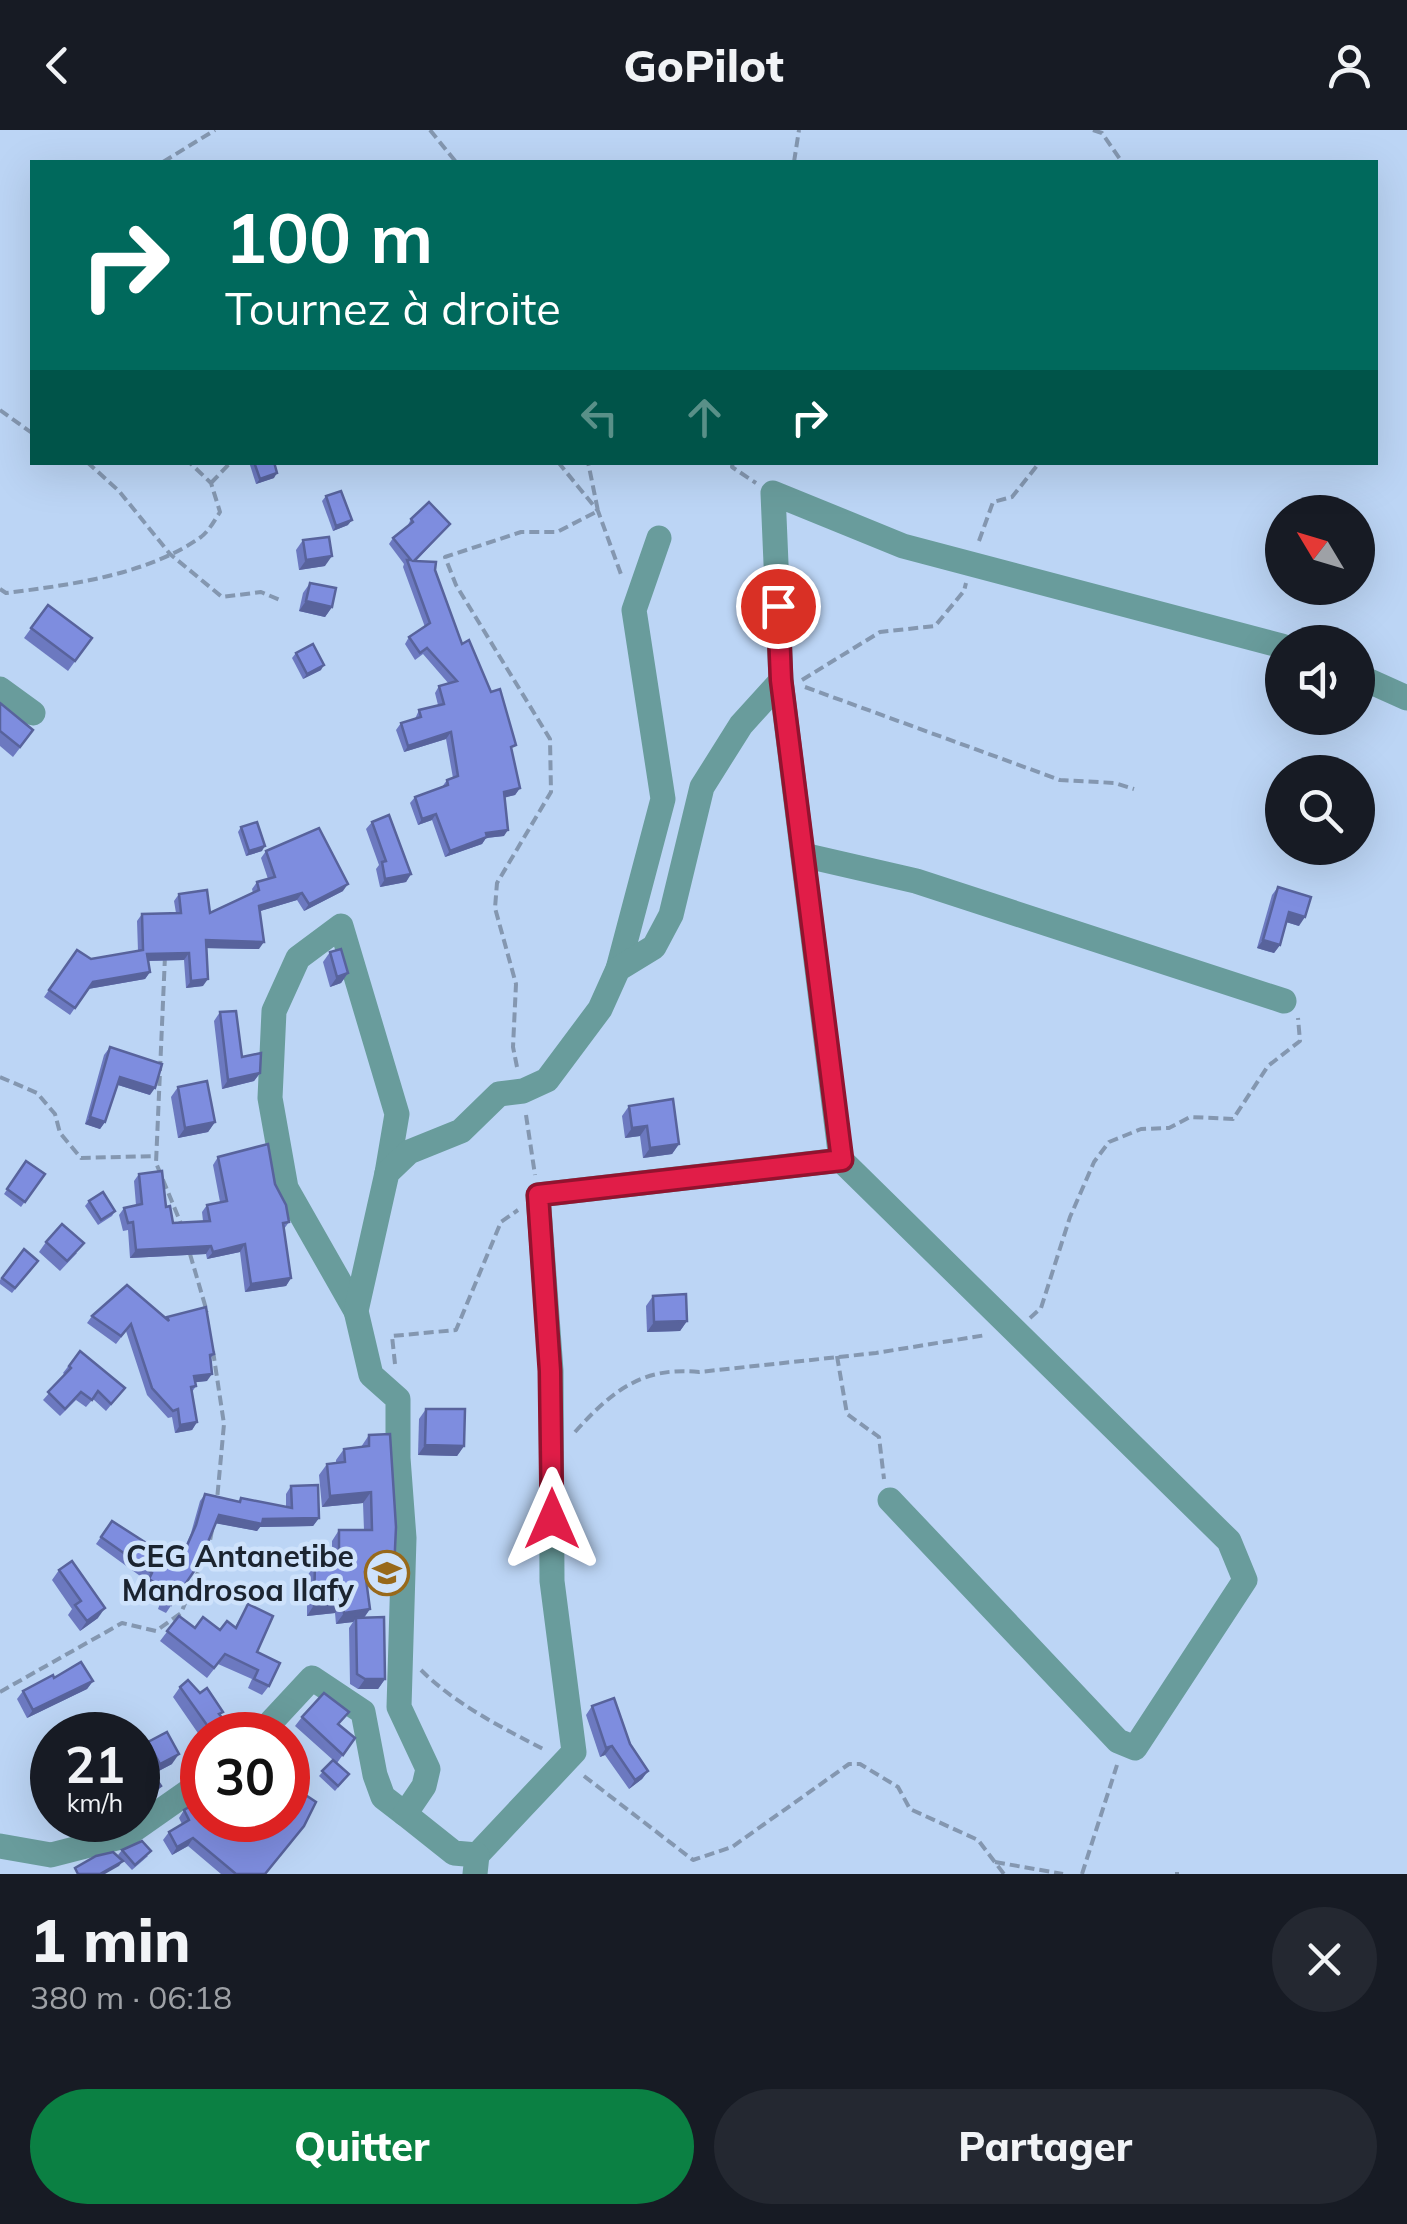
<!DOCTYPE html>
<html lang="fr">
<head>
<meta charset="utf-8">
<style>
	:root { --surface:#171b24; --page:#242831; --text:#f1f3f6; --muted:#9ea1a6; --accent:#0b8043 }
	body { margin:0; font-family:Mulish,sans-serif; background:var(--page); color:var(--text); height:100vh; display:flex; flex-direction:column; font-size:38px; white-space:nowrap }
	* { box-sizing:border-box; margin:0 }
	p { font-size:32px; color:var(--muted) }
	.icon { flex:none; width:55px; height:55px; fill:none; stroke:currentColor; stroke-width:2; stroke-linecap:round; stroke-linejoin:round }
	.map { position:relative; height:1744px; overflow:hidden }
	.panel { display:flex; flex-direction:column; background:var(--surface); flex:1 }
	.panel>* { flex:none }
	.top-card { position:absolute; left:30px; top:30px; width:1348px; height:305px; border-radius:0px; box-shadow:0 10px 40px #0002; background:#00695c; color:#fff; overflow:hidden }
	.needle { width:65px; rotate:308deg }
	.controls { position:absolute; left:1265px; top:365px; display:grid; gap:20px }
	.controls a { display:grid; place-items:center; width:110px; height:110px; border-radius:50%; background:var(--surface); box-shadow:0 10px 40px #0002; font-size:50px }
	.speed { position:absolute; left:30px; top:1582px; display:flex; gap:20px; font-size:50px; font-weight:700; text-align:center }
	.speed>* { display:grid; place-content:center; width:130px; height:130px; border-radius:50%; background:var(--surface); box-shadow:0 10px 40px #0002; line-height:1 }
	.speed small { font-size:25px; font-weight:400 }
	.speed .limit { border:15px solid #d22; background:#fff; color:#111 }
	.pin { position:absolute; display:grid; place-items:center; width:85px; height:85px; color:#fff; margin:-42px; border:5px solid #fff; border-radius:50%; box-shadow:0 2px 10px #0007 }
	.me { position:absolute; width:110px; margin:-55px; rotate:0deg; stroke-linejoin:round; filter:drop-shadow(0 0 8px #0008) }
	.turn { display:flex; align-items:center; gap:35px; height:210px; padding:0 30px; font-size:45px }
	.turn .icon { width:130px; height:130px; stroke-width:2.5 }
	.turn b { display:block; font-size:70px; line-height:85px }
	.lanes { display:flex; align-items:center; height:95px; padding:0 30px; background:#0003; justify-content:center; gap:50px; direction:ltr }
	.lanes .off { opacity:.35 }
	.round { display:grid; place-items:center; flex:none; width:105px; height:105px; border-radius:52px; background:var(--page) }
	.summary { display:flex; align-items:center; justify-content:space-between; height:170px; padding:0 30px }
	h1 { font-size:60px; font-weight:800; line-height:75px }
	.button { display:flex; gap:20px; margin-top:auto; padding:20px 30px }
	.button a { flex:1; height:115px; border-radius:60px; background:var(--accent); color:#fff; font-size:40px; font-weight:800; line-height:115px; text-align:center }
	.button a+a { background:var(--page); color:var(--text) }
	header { display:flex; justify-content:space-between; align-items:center; height:130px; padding:0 30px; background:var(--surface); font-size:45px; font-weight:800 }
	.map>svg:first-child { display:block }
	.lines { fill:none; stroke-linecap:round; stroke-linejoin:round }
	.path { stroke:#8497b0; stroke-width:4; stroke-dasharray:10 5; stroke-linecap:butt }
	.street { stroke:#699c9c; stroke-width:25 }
	.wall { fill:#6c79c0 }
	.shaded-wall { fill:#58639c }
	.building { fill:#7e8ddf; stroke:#58639c; stroke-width:2.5 }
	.route-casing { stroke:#92132f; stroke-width:25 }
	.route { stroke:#e11d48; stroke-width:18 }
	.labels { text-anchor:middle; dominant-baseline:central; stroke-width:9; stroke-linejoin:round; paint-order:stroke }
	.poi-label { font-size:30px; font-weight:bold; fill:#1b2430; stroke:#cee2fb; text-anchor:end }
</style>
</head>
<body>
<header><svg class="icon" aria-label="back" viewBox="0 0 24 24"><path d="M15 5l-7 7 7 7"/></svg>GoPilot<svg class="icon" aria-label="person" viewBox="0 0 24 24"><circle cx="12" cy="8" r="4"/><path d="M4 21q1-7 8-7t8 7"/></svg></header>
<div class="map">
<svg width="1407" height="1744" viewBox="0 0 1407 1744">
	<rect width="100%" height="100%" fill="#bcd5f5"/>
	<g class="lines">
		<!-- path -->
		<g class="path">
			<path d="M430,0L456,32"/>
			<path d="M1093,0L1102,3L1122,32"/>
			<path d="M163,32L215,0"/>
			<path d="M794,32L799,0"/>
			<path d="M0,280L32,303"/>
			<path d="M87,332L119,361L170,424L222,467L261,462L280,470"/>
			<path d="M558,332L598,381L622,447"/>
			<path d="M733,332L732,337L756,353"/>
			<path d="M211,353L231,332"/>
			<path d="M979,411L993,372L1012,367L1040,332"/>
			<path d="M0,459L6,463C70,455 147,445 201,407C209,401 214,391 220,382L211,353L189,332"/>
			<path d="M802,550L880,502L935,496L964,461L966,453"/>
			<path d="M805,557L1060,650L1115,653L1134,659"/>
			<path d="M165,826L156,1033L182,1096"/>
			<path d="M517,937L513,917L516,854L495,778L497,753L551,662L550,609L456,455L445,427L521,402H557L598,381L588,332"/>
			<path d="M0,947L37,963L55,984L60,1003L81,1028L156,1026"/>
			<path d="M526,985L535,1045"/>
			<path d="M190,1124L207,1182"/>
			<path d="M1030,1188L1041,1178L1070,1087L1094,1032L1109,1012L1141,999L1169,998L1190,987L1233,989L1268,936L1300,911L1298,888"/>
			<path d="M213,1221L224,1294L217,1370"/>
			<path d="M837,1226L847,1284L879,1307L884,1349"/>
			<path d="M395,1234L392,1206L456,1200L501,1092L518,1080"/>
			<path d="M575,1302C611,1262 642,1236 699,1242L876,1223L986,1205"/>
			<path d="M421,1540C455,1574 501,1597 543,1619"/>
			<path d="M0,1562L122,1493L156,1501L181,1483L209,1416L212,1400"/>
			<path d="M584,1646L693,1730L732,1717L849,1634H860L898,1657L910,1679L978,1710L1004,1744"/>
			<path d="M995,1732L1063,1744"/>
			<path d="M1082,1744L1117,1635"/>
			<path d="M1175,1744H1179"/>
		</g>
		<!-- street -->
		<g class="street">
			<path d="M1358,546L1407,568"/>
			<path d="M0,559L33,583"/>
			<path d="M803,725L916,751L1284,871"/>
			<path d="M618,839L663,669L634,480L659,408"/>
			<path d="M841,1030L1229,1411L1245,1450L1135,1618L1118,1611L890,1370"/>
			<path d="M356,1181L286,1058L270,968L274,881L298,828L341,796L397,984L387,1043"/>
			<path d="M259,1605L312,1548L363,1582L375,1645L383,1667L405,1684"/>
			<path d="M0,1716L51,1725L125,1706L202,1652"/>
			<path d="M477,1725L574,1622L552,1451L551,1241L538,1065L841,1030L781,551L773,363L903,416L1282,516"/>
			<path d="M475,1744L477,1725L454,1723L405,1684L424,1656L428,1639L399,1577L404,1408L398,1328V1269L371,1245L356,1181L387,1043L409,1022L461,1001L499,964L523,961L547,950L600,879L618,839L654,817L671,785L702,657L741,595L781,551"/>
		</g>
	</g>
	<!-- wall -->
	<g class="wall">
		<path d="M249,332H274V348L256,354Z"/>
		<path d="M326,366L348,395L333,401L322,371Z"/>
		<path d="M411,389L450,394L416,431L435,440L462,514L512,621L520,658L515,665L505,667L504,706L486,708L482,714L445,727L432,690L418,695L410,673L415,667L442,657L447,650L453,648L446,609L404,622L396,600L401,593L415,589L419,580L438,575L435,563L439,556L449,554L423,524L415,530L405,514L409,507L425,497L403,437L404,434L389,414L393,408L407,397Z"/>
		<path d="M303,410L325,436L299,440L296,420Z"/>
		<path d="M310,453L332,477L325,487L299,481L303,463Z"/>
		<path d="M48,475L92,508L68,541L24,508Z"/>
		<path d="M296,523L321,540L303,549L292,528Z"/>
		<path d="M0,573L26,610L13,627L0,616Z"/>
		<path d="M372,692L411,744L406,752L380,757L376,739L379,735L366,699Z"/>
		<path d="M241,697L262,721L246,726L238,702Z"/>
		<path d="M266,721L343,761L304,781L297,770L260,781L259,819L206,818L203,856L186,858L184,830L148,831L150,842L145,849L88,859L70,885L44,867L77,820L91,829L138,821L137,791L142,784L176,783L174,771L179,764L210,783L253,763L252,759L257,752L268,749L261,728Z"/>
		<path d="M1278,757L1299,796L1286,792L1280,815L1274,823L1257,818L1272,765Z"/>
		<path d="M330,822L348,843L341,853L330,857L323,832Z"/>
		<path d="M220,882L242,927L260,943L254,951L222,959L214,891Z"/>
		<path d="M110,917L150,965L118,955L105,992L100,999L85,994L104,925Z"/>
		<path d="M178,957L215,992L208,1002L178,1008L171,967Z"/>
		<path d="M629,976L679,1014L672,1024L643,1028L640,1006L625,1008L622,986Z"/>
		<path d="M218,1027L275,1054L289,1092L284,1099L291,1148L286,1156L245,1162L240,1122L207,1129L206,1124L130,1128L128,1100L123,1101L119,1085L124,1078L136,1075L134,1051L139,1044L166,1077L173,1093L203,1091L202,1082L207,1075L220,1072L213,1035Z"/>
		<path d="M26,1031L45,1044L21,1077L4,1064Z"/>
		<path d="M89,1071L115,1081L112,1086L98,1095L85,1076Z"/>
		<path d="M46,1112L77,1123L60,1141L39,1122Z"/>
		<path d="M24,1119L38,1131L12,1163L0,1154V1150Z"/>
		<path d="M653,1166L687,1191L680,1201L647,1202L646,1176Z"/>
		<path d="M92,1186L166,1189L167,1187L214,1224L210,1229L207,1251L195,1252L196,1256L192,1262L197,1292L192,1300L175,1303L172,1287L168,1288L147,1265L126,1201L116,1214L87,1193Z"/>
		<path d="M80,1221L125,1258L106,1281L93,1269L86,1277L76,1270L60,1286L43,1270L65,1245L63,1243Z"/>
		<path d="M426,1279L464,1316L457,1326L418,1325L419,1289Z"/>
		<path d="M369,1305L394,1440L386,1451L366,1452L370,1479L364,1488L385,1549L378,1559H358L350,1554L349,1498L353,1492L336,1494L335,1483L307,1486V1446L315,1435L332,1436V1411L339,1400H364L363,1373L322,1377L319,1345L327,1334L336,1333V1330L344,1319L361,1317Z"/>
		<path d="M291,1356L319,1388L313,1396L260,1397L257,1401L216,1393L199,1434L166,1483L158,1479L162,1468L143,1457L147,1451L96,1414L112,1391L178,1433L191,1403L200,1371L205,1364L238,1372L241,1368L286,1377V1364Z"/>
		<path d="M59,1440L98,1488L80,1501L68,1485L72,1479L52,1450Z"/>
		<path d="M248,1474L257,1522L269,1556L262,1565L248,1558L252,1549L218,1534L207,1548L160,1511L179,1486L195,1498L220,1500L235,1497Z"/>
		<path d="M54,1548L93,1551L87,1559L27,1588L17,1569L23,1561Z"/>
		<path d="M180,1557L200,1563L223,1582L220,1585L237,1605H202V1609L173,1567Z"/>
		<path d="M592,1576L630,1614L648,1641L642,1649L629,1659L605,1625L600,1627L586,1585Z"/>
		<path d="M302,1587L339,1595L355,1608L337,1633L345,1649L335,1661L319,1646L333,1630L295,1596Z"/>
		<path d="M148,1612L172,1634L153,1644L154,1666L138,1677V1640L150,1639L141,1622Z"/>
		<path d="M52,1655V1690L50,1659Z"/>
		<path d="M184,1680L202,1690L266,1744H221L188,1716L172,1725L163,1710L169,1702L182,1694L179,1688Z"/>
		<path d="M122,1720L148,1726L132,1740L118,1725Z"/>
	</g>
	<!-- shaded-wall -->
	<g class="shaded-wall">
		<path d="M277,343L274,348L256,354L260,349Z"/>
		<path d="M352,390L348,395L333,401L336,396Z"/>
		<path d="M332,426L325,436L299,440L306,430Z"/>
		<path d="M306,471L332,477L325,487L299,481Z"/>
		<path d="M324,535L321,540L303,549L307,544Z"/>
		<path d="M451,602L446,609L404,622L408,616Z"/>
		<path d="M520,658L515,665L500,669L504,662Z"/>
		<path d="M436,684L432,690L418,695L422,689Z"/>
		<path d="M508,700L504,706L486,708L482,714L445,727L450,721L486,703Z"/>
		<path d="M265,716L262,721L246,726L249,721Z"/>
		<path d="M411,744L406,752L380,757L385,749Z"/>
		<path d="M348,754L343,761L304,781L309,774Z"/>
		<path d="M302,763L297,770L254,783L259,776Z"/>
		<path d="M1289,782L1305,787L1299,796L1283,791Z"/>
		<path d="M206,810L264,812L259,819L201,818Z"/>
		<path d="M1263,810L1280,815L1274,823L1257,818Z"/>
		<path d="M189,823L184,830L142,831L147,824Z"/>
		<path d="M150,842L145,849L88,859L93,852Z"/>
		<path d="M348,843L341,853L330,857L337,847Z"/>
		<path d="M208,849L203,856L186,858L191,851Z"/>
		<path d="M260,943L254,951L222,959L228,950Z"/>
		<path d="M120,947L155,958L150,965L115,954Z"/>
		<path d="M90,987L105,992L100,999L85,994Z"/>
		<path d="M215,992L208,1002L178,1008L185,998Z"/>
		<path d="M647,996L640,1006L625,1008L632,998Z"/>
		<path d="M679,1014L672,1024L643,1028L650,1018Z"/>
		<path d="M245,1114L240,1122L207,1129L213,1122Z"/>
		<path d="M211,1116L206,1124L130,1128L136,1120Z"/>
		<path d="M291,1148L286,1156L245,1162L251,1154Z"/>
		<path d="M687,1191L680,1201L647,1202L654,1192Z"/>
		<path d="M212,1244L207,1251L189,1253L194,1246Z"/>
		<path d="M197,1292L192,1300L175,1303L180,1295Z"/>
		<path d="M425,1315L464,1316L457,1326L418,1325Z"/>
		<path d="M371,1362L363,1373L322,1377L330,1366Z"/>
		<path d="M219,1385L263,1389L319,1388L313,1396L260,1397L257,1401L214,1393Z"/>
		<path d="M394,1440L386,1451L357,1453L365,1442Z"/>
		<path d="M342,1472L335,1483L307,1486L314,1475Z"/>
		<path d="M105,1478L98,1488L80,1501L87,1491Z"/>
		<path d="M370,1479L362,1490L356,1488L353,1492L336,1494L344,1483Z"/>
		<path d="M365,1549H385L378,1559H358Z"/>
		<path d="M93,1551L87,1559L27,1588L33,1580Z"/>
		<path d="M612,1616L605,1625L600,1627L606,1618Z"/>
		<path d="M179,1624L172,1634L153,1644L160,1634Z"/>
		<path d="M648,1641L642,1649L629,1659L635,1650Z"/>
		<path d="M161,1656L154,1666L138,1677V1672Z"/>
		<path d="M193,1708L188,1716L172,1725L177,1717Z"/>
		<path d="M123,1731L119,1736L105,1744H100Z"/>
	</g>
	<!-- building -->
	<g class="building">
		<path d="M254,332H274L277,343L260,349Z"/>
		<path d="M341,361L352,390L336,396L326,366Z"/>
		<path d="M429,372L450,394L414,431L436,432L435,440L462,514L469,510L491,562L500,559L516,615L511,617L520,658L504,662L508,700L486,703L487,707L450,721L436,684L422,689L415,667L448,655L447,650L458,646L451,602L408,616L401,593L421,587L419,580L444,574L439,556L457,551L427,518L420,523L409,507L430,493L407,430H411L393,408L413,392L411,389Z"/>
		<path d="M329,407L332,426L306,430L303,410Z"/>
		<path d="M310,453L336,458L332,477L306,471Z"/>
		<path d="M48,475L92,508L75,531L31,498Z"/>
		<path d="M313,514L324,535L307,544L296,523Z"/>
		<path d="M0,573L33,600L20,617L0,601Z"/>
		<path d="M389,685L411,744L385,749L382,732L386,731L372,692Z"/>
		<path d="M257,692L265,716L249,721L241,697Z"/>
		<path d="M319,698L348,754L309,774L302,763L259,776L264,812L206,810L208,849L191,851L189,823L147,824L150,842L93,852L75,878L49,860L77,820L91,829L143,820L142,784L181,783L179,764L207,760L210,783L259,760L257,752L275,747L266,721Z"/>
		<path d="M1278,757L1311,767L1305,787L1289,782L1280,815L1263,810Z"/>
		<path d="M341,819L348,843L337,847L330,822Z"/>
		<path d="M236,881L242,927L261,923L260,943L228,950L220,882Z"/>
		<path d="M110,917L162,934L155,958L120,947L105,992L90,987Z"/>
		<path d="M207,951L215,992L185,998L178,957Z"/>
		<path d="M673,969L679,1014L650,1018L647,996L632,998L629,976Z"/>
		<path d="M268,1014L275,1054L286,1075L289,1092L283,1093L291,1148L251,1154L245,1114L213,1122L211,1116L136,1120L133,1092L128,1093L124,1078L142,1074L139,1044L162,1041L166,1077L170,1076L173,1093L210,1091L207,1075L227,1071L218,1027Z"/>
		<path d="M26,1031L45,1044L25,1072L7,1059Z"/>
		<path d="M103,1062L115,1081L101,1090L89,1071Z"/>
		<path d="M62,1094L84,1113L67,1131L46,1112Z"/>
		<path d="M24,1119L38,1131L15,1158L2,1148Z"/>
		<path d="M127,1155L169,1191L167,1187L206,1177L214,1224L210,1225L212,1244L194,1246L196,1256L191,1257L197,1292L180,1295L178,1279L173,1281L152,1258L131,1194L121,1206L92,1186Z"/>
		<path d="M686,1164L687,1191L654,1192L653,1166Z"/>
		<path d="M80,1221L125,1258L111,1274L98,1261L92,1270L81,1262L65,1279L48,1262L71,1238L69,1236Z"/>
		<path d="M426,1279H465L464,1316L425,1315Z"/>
		<path d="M390,1304L396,1397L394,1440L365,1442L370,1479L344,1483L342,1472L314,1475L315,1435L339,1436V1400H372L371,1362L330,1366L327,1334L345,1332L344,1319L369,1316V1305Z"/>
		<path d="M318,1355L319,1388L263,1389L262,1394L219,1385L199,1434L171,1475L163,1471L168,1461L149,1449L152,1443L101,1407L112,1391L179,1434L196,1395L205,1364L240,1372L241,1368L292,1378L291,1356Z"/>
		<path d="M72,1431L105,1478L87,1491L75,1475L81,1471L59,1440Z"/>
		<path d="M248,1474L273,1486L257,1522L280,1533L269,1556L254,1549L258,1540L225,1524L214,1538L167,1501L179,1486L195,1498L203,1487L220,1500L227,1491L236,1498Z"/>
		<path d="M384,1487L385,1549H365L357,1544L356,1488Z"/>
		<path d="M81,1532L93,1551L33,1580L23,1561L53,1545L54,1548Z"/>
		<path d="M188,1550L200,1563L207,1558L223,1582L219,1584L237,1605H214L180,1557Z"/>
		<path d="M324,1563L349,1582L338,1594L355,1608L343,1625L302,1587Z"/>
		<path d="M614,1568L630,1614L648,1641L635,1650L612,1616L606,1618L592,1576Z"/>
		<path d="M167,1602L179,1624L160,1634L148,1612Z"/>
		<path d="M333,1630L349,1644L338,1656L322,1641Z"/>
		<path d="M146,1634L161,1656L138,1672V1640Z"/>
		<path d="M298,1660L316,1672L304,1696L265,1744H236L193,1708L177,1717L169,1702L189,1690L184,1680L201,1670L202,1673V1690H288V1670L290,1672Z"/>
		<path d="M142,1711L151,1721L135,1735L122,1720Z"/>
		<path d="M113,1722L123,1731L100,1744H78L75,1738L96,1726Z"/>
	</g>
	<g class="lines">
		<defs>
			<path id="route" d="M552,1389L550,1241L538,1065L842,1030L781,550L778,476"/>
		</defs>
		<!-- route casing -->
		<use href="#route" class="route-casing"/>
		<!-- route -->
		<use href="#route" class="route"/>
	</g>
	<!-- icons -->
	<defs>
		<symbol id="school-ring" viewBox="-11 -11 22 22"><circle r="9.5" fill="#cee2fb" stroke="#98691a" stroke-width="1.5"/><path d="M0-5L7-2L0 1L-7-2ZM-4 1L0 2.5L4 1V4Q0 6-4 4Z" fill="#98691a"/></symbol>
	</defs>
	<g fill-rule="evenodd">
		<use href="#school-ring" x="362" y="1418" width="50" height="50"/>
	</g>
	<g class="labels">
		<!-- poi labels -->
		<g class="poi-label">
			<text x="354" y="1426">CEG Antanetibe<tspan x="354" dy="34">Mandrosoa Ilafy</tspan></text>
		</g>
	</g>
</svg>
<div class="controls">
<a><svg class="needle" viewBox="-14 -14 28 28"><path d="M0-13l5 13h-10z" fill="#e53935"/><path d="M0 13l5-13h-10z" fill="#9ea1a6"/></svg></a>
<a><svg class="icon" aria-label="sound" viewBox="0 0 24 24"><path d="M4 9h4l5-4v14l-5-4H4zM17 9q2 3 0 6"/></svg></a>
<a><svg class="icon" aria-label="search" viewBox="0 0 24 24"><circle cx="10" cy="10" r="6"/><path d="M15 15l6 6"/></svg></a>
</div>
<div class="speed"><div>21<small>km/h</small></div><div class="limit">30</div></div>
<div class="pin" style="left:778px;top:476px;background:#d93025"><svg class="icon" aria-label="arrive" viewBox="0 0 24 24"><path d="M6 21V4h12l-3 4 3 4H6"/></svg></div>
<svg class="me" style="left:552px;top:1389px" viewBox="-20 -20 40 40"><path d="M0-17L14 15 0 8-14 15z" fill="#e11d48" stroke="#fff" stroke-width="4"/></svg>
<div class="top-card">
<div class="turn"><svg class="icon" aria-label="right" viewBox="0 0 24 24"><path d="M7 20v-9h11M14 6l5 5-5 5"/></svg><div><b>100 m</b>Tournez à droite</div></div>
<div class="lanes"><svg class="icon off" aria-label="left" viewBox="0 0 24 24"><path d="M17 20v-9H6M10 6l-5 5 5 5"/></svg><svg class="icon off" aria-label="ahead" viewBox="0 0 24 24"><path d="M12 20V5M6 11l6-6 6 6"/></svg><svg class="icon" aria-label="right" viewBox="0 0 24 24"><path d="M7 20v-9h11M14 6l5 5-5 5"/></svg></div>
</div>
</div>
<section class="panel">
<div class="summary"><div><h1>1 min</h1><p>380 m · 06:18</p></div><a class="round"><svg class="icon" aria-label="close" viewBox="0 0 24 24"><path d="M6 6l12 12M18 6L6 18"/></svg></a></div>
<div class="button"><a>Quitter</a><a>Partager</a></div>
</section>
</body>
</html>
